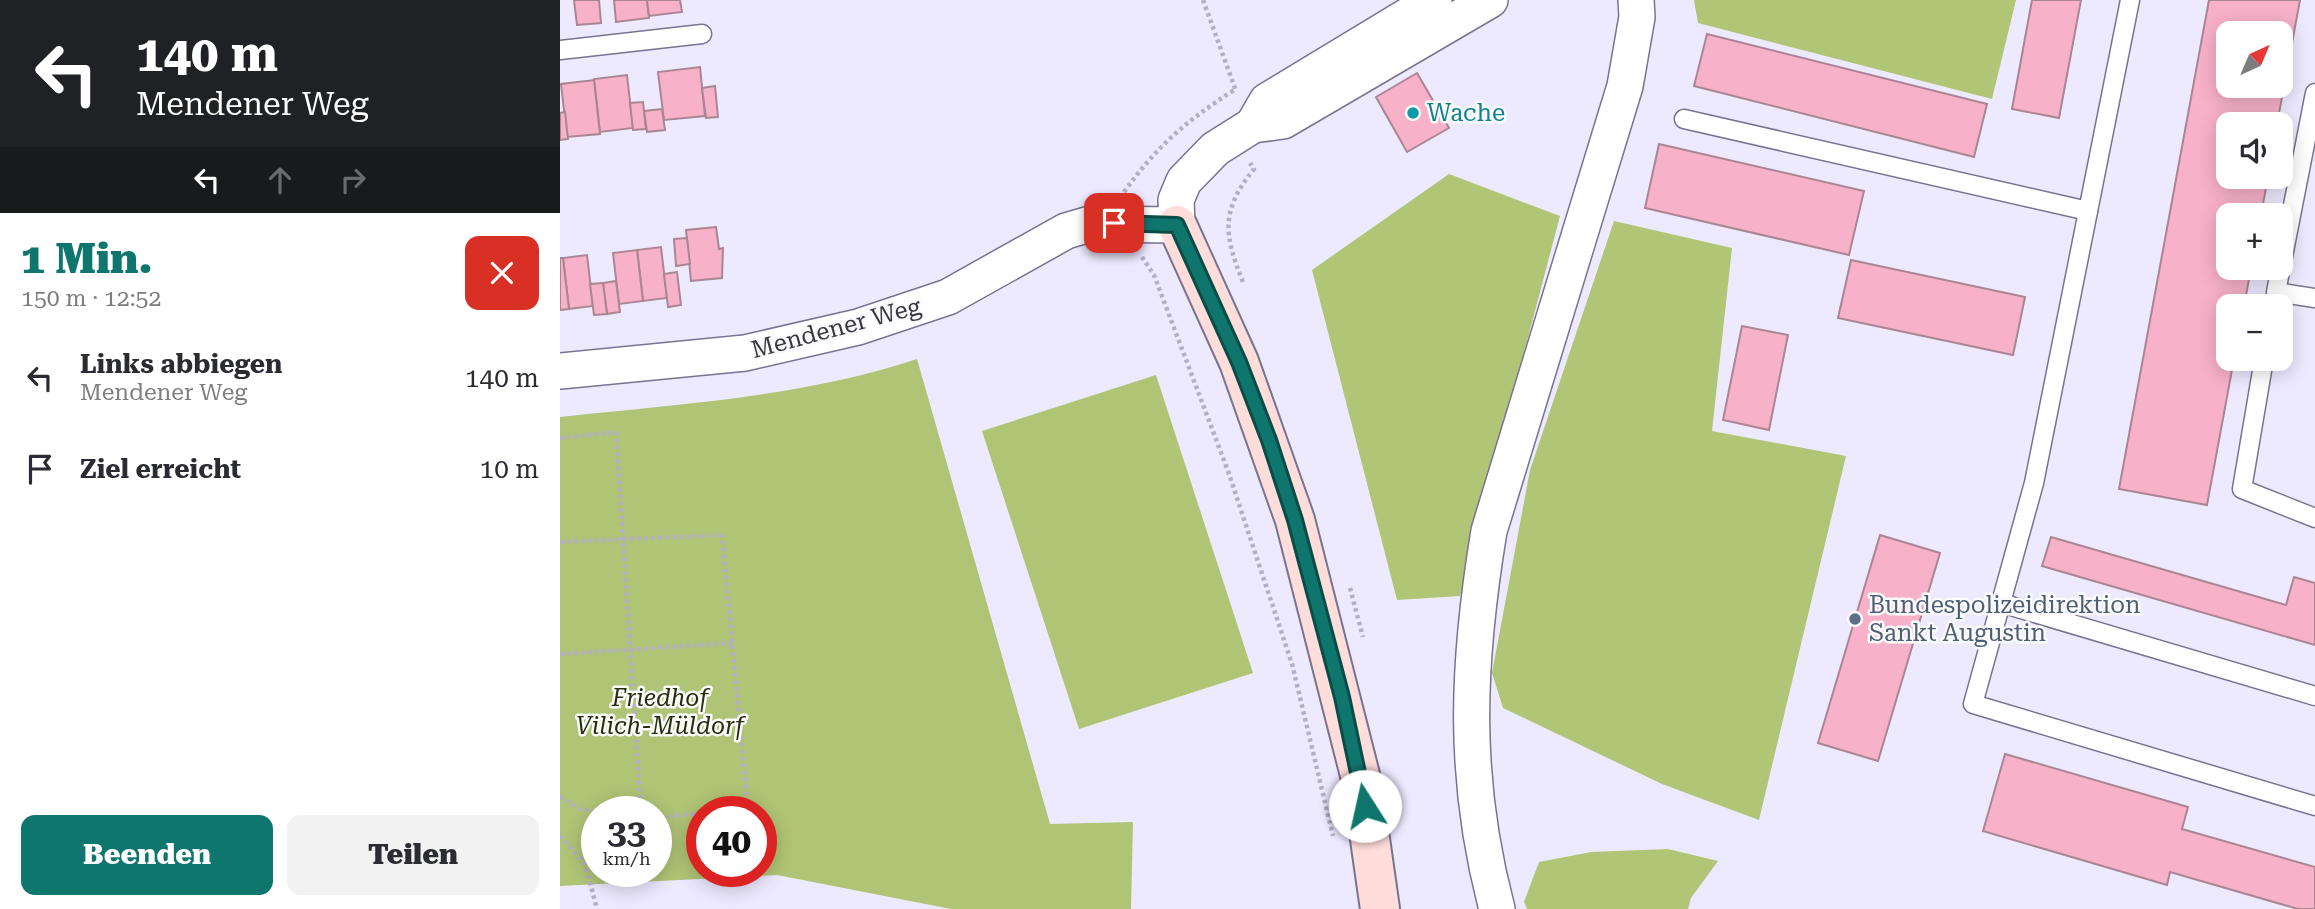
<!DOCTYPE html>
<html lang="de">
<head>
<meta charset="utf-8">
<style>
	:root { --surface:#fff; --page:#f2f2f3; --text:#2b2b33; --muted:#7c7c81; --accent:#0f766e }
	body { margin:0; font-family:"Roboto Serif",serif; background:var(--page); color:var(--text); height:100vh; display:flex; flex-direction:column; font-size:26px; white-space:nowrap }
	* { box-sizing:border-box; margin:0 }
	p { font-size:23px; color:var(--muted) }
	.icon { flex:none; width:38px; height:38px; fill:none; stroke:currentColor; stroke-width:2; stroke-linecap:round; stroke-linejoin:round }
	.map { position:relative; flex:1; overflow:hidden }
	.drawer { display:flex; flex-direction:column; background:var(--surface); width:560px }
	.drawer>* { flex:none }
	.guide { background:#202124; color:#fff; overflow:hidden }
	.needle { width:46px; rotate:44deg }
	.fabs { position:absolute; left:1656px; top:21px; display:grid; gap:14px }
	.fabs a { display:grid; place-items:center; width:77px; height:77px; border-radius:14px; background:var(--surface); box-shadow:0 4px 18px #0003; font-size:35px }
	.speed { position:absolute; left:21px; top:796px; display:flex; gap:14px; font-size:35px; font-weight:700; text-align:center }
	.speed>* { display:grid; place-content:center; width:91px; height:91px; border-radius:50%; background:var(--surface); box-shadow:0 4px 18px #0003; line-height:1 }
	.speed small { font-size:18px; font-weight:400 }
	.speed .limit { border:10px solid #d22; background:#fff; color:#111 }
	.pin { position:absolute; display:grid; place-items:center; width:60px; height:60px; color:#fff; margin:-30px; border-radius:14px; box-shadow:0 4px 10px #0006 }
	.me { position:absolute; width:77px; margin:-38px; rotate:350deg; stroke-linejoin:round; filter:drop-shadow(0 0 5px #0008) }
	.turn { display:flex; align-items:center; gap:24px; height:147px; padding:0 21px; font-size:32px }
	.turn .icon { width:91px; height:91px; stroke-width:2.5 }
	.turn b { display:block; font-size:49px; line-height:60px }
	.lanes { display:flex; align-items:center; height:66px; padding:0 21px; background:#0003; justify-content:center; gap:35px; direction:ltr }
	.lanes .off { opacity:.35 }
	.round { display:grid; place-items:center; flex:none; width:74px; height:74px; border-radius:14px; background:var(--page) }
	.overview { display:flex; align-items:center; justify-content:space-between; height:119px; padding:0 21px }
	h1 { font-size:42px; font-weight:800; line-height:52px; color:var(--accent) }
	.cta { display:flex; gap:14px; margin-top:auto; padding:14px 21px }
	.cta a { flex:1; height:80px; border-radius:14px; background:var(--accent); color:#fff; font-size:28px; font-weight:800; line-height:80px; text-align:center }
	.cta a+a { background:var(--page); color:var(--text) }
	ul { padding:0; list-style:none }
	li { display:flex; align-items:center; gap:21px; height:91px; padding:0 21px }
	li div { flex:1 }
	li b { display:block; font-size:26px }
	li em { font-style:normal }
	main { display:flex; flex:1; min-height:0 }
	.map>svg:first-child { display:block }
	.green { fill:#b0c476; fill-rule:evenodd }
	.forest { fill:#b0c575 }
	.building { fill:#f7b1c9; stroke:#aa8692; stroke-width:2; fill-rule:evenodd }
	.lines { fill:none; stroke-linecap:round; stroke-linejoin:round }
	.lane-casing { stroke:#777391; stroke-width:21 }
	.street-casing { stroke:#777391; stroke-width:38 }
	.secondary-casing { stroke:#777391; stroke-width:42 }
	.path { stroke:#b2b0c2; stroke-width:4.5; stroke-dasharray:3.5 3.5; stroke-linecap:butt }
	.lane { stroke:#fff; stroke-width:18 }
	.street { stroke:#fff; stroke-width:35 }
	.secondary { stroke:#feddda; stroke-width:38 }
	.route-casing { stroke:#0a4d48; stroke-width:18 }
	.route { stroke:#0f766e; stroke-width:12 }
	.culture-dot { fill:#0f9aa8; stroke:#fafafa; stroke-width:2.5 }
	.service-dot { fill:#5c6f8a; stroke:#fafafa; stroke-width:2.5 }
	.labels { text-anchor:middle; dominant-baseline:central; stroke-width:5; stroke-linejoin:round; paint-order:stroke }
	.culture-label { font-size:24px; fill:#0d838f; stroke:#fafafa; text-anchor:start }
	.street-label { font-size:24px; fill:#383643; stroke:#fafafa }
	.service-label { font-size:24px; fill:#4e5e75; stroke:#fafafa; text-anchor:start }
	.park-label { font-size:24px; font-style:italic; fill:#262e0b; stroke:#fafafa }
</style>
</head>
<body>
<main>
<section class="drawer">
<div class="guide">
<div class="turn"><svg class="icon" aria-label="left" viewBox="0 0 24 24"><path d="M17 20v-9H6M10 6l-5 5 5 5"/></svg><div><b>140 m</b>Mendener Weg</div></div>
<div class="lanes"><svg class="icon" aria-label="left" viewBox="0 0 24 24"><path d="M17 20v-9H6M10 6l-5 5 5 5"/></svg><svg class="icon off" aria-label="ahead" viewBox="0 0 24 24"><path d="M12 20V5M6 11l6-6 6 6"/></svg><svg class="icon off" aria-label="right" viewBox="0 0 24 24"><path d="M7 20v-9h11M14 6l5 5-5 5"/></svg></div>
</div>
<div class="overview"><div><h1>1 Min.</h1><p>150 m · 12:52</p></div><a class="round" style="background:#d93025;color:#fff"><svg class="icon" aria-label="close" viewBox="0 0 24 24"><path d="M6 6l12 12M18 6L6 18"/></svg></a></div>
<ul>
<li><svg class="icon" aria-label="left" viewBox="0 0 24 24"><path d="M17 20v-9H6M10 6l-5 5 5 5"/></svg><div><b>Links abbiegen</b><p>Mendener Weg</p></div><em>140 m</em></li>
<li><svg class="icon" aria-label="arrive" viewBox="0 0 24 24"><path d="M6 21V4h12l-3 4 3 4H6"/></svg><div><b>Ziel erreicht</b></div><em>10 m</em></li>
</ul>
<div class="cta"><a>Beenden</a><a>Teilen</a></div>
</section>
<div class="map">
<svg width="1755" height="909" viewBox="0 0 1755 909">
	<rect width="100%" height="100%" fill="#edeaff"/>
	<!-- green -->
	<g class="green">
		<path d="M357,359L490,824L573,822L571,909H391L217,875L0,886V417C119,404 242,397 357,359ZM37,812H96V872H37ZM142,812H201V872H142Z"/>
		<path d="M596,375L693,673L519,729L422,431Z"/>
	</g>
	<!-- forest -->
	<g class="forest">
		<path d="M1134,0H1456L1432,99L1138,23Z"/>
		<path d="M889,174L1000,216L900,596L837,600L752,270Z"/>
		<path d="M1054,221L1172,248L1152,431L1286,456L1199,820L1102,784L943,708L932,673L970,470Z"/>
		<path d="M1108,849L1158,861L1131,898L1128,909H967L964,902L979,862L1031,852Z"/>
	</g>
	<!-- building -->
	<g class="building">
		<path d="M14,0H39L41,23L17,25Z"/>
		<path d="M54,0H87L89,18L56,22Z"/>
		<path d="M87,0H120L122,12L89,16Z"/>
		<path d="M1472,0H1521L1499,118L1452,109Z"/>
		<path d="M1649,0H1740L1717,124H1668V177H1708L1701,215H1668V268H1691L1684,306H1668V359H1674L1647,505L1559,489ZM1668,33H1720V86H1668Z"/>
		<path d="M1147,34L1427,104L1414,157L1134,86Z"/>
		<path d="M140,67L145,116L104,120L98,72Z"/>
		<path d="M857,73L889,128L847,152L816,97Z"/>
		<path d="M67,75L73,128L40,132L34,79Z"/>
		<path d="M34,80L40,134L7,137L1,84Z"/>
		<path d="M155,86L158,117L146,118L142,88Z"/>
		<path d="M83,102L86,129L73,130L70,103Z"/>
		<path d="M102,109L105,130L87,132L84,111Z"/>
		<path d="M5,112L8,139L0,140V113Z"/>
		<path d="M1099,144L1304,191L1289,255L1085,208Z"/>
		<path d="M156,227L159,249L163,248L162,278L131,281L126,230Z"/>
		<path d="M127,238L130,264L116,266L114,239Z"/>
		<path d="M101,247L107,298L83,301L77,250Z"/>
		<path d="M77,250L83,301L59,304L53,253Z"/>
		<path d="M27,255L33,306L9,309L3,258Z"/>
		<path d="M0,258H3L9,309L0,310Z"/>
		<path d="M1291,260L1465,297L1453,355L1278,318Z"/>
		<path d="M117,272L121,305L108,307L104,274Z"/>
		<path d="M56,281L60,312L47,314L43,283Z"/>
		<path d="M43,283L47,314L34,315L30,284Z"/>
		<path d="M1182,326L1228,335L1209,430L1163,420Z"/>
		<path d="M1320,535L1380,553L1318,761L1258,743Z"/>
		<path d="M1491,537L1726,605L1734,577L1755,583V645L1482,566Z"/>
		<path d="M1445,754L1628,807L1622,829L1755,867V909H1738L1610,872L1607,885L1423,831Z"/>
	</g>
	<g class="lines">
		<defs>
			<g id="lane">
				<path d="M1570,0L1474,483L1413,704L1755,806"/>
				<path d="M0,50L142,34"/>
				<path d="M1755,93L1716,292L1755,298"/>
				<path d="M1124,119L1528,211"/>
				<path d="M1704,359L1682,489L1755,518"/>
				<path d="M1441,603L1755,696"/>
			</g>
			<g id="street">
				<path d="M693,125L723,121L930,0"/>
				<path d="M0,371L185,353L298,327L388,297L506,231L530,224L617,225L616,200L624,181L655,149L693,125L707,101L874,0"/>
				<path d="M937,909C902,777 907,664 929,531L1065,86L1077,17L1076,0"/>
			</g>
			<path id="secondary" d="M617,225L679,362L735,520L802,783L820,909"/>
		</defs>
		<!-- lane casing -->
		<use href="#lane" class="lane-casing"/>
		<!-- street casing -->
		<use href="#street" class="street-casing"/>
		<!-- secondary casing -->
		<use href="#secondary" class="secondary-casing"/>
		<!-- path -->
		<g class="path">
			<path d="M643,0L676,91"/>
			<path d="M564,192C598,145 625,122 674,90"/>
			<path d="M582,257L594,275L668,471L732,664L773,836"/>
			<path d="M683,282C664,235 660,211 694,169L690,163"/>
			<path d="M0,438L56,432L81,812"/>
			<path d="M0,542L162,535L188,809L155,812"/>
			<path d="M790,588L803,637"/>
			<path d="M0,654L173,643"/>
			<path d="M0,797L20,809L37,812"/>
			<path d="M96,818L142,813"/>
			<path d="M0,836L25,864L37,909"/>
		</g>
		<!-- lane -->
		<use href="#lane" class="lane"/>
		<!-- street -->
		<use href="#street" class="street"/>
		<!-- secondary -->
		<use href="#secondary" class="secondary"/>
	</g>
	<g class="lines">
		<defs>
			<path id="route" d="M554,223L617,225L679,362L709,440L735,520L782,697L805,806"/>
		</defs>
		<!-- route casing -->
		<use href="#route" class="route-casing"/>
		<!-- route -->
		<use href="#route" class="route"/>
	</g>
	<!-- markers -->
	<circle class="culture-dot" cx="853" cy="113" r="7"/>
	<circle class="service-dot" cx="1295" cy="619" r="7"/>
	<g class="labels">
		<!-- culture labels -->
		<g class="culture-label">
			<text x="867" y="113">Wache</text>
		</g>
		<!-- street labels -->
		<g class="street-label">
			<text transform="translate(276 328) rotate(-15)">Mendener Weg</text>
		</g>
		<!-- service labels -->
		<g class="service-label">
			<text x="1309" y="605">Bundespolizeidirektion<tspan x="1309" dy="28">Sankt Augustin</tspan></text>
		</g>
		<!-- park labels -->
		<g class="park-label">
			<text x="100" y="698">Friedhof<tspan x="100" dy="28">Vilich-Müldorf</tspan></text>
		</g>
	</g>
</svg>
<div class="fabs">
<a><svg class="needle" viewBox="-14 -14 28 28"><path d="M0-13l5 13h-10z" fill="#e53935"/><path d="M0 13l5-13h-10z" fill="#7c7c81"/></svg></a>
<a><svg class="icon" aria-label="sound" viewBox="0 0 24 24"><path d="M4 9h4l5-4v14l-5-4H4zM17 9q2 3 0 6"/></svg></a>
<a>+</a>
<a>−</a>
</div>
<div class="speed"><div>33<small>km/h</small></div><div class="limit">40</div></div>
<div class="pin" style="left:554px;top:223px;background:#d93025"><svg class="icon" aria-label="arrive" viewBox="0 0 24 24"><path d="M6 21V4h12l-3 4 3 4H6"/></svg></div>
<svg class="me" style="left:805px;top:806px" viewBox="-20 -20 40 40"><circle r="19" fill="#fff"/><path d="M0-13L10 11 0 6-10 11z" fill="#0f766e"/></svg>
</div>
</main>
</body>
</html>
